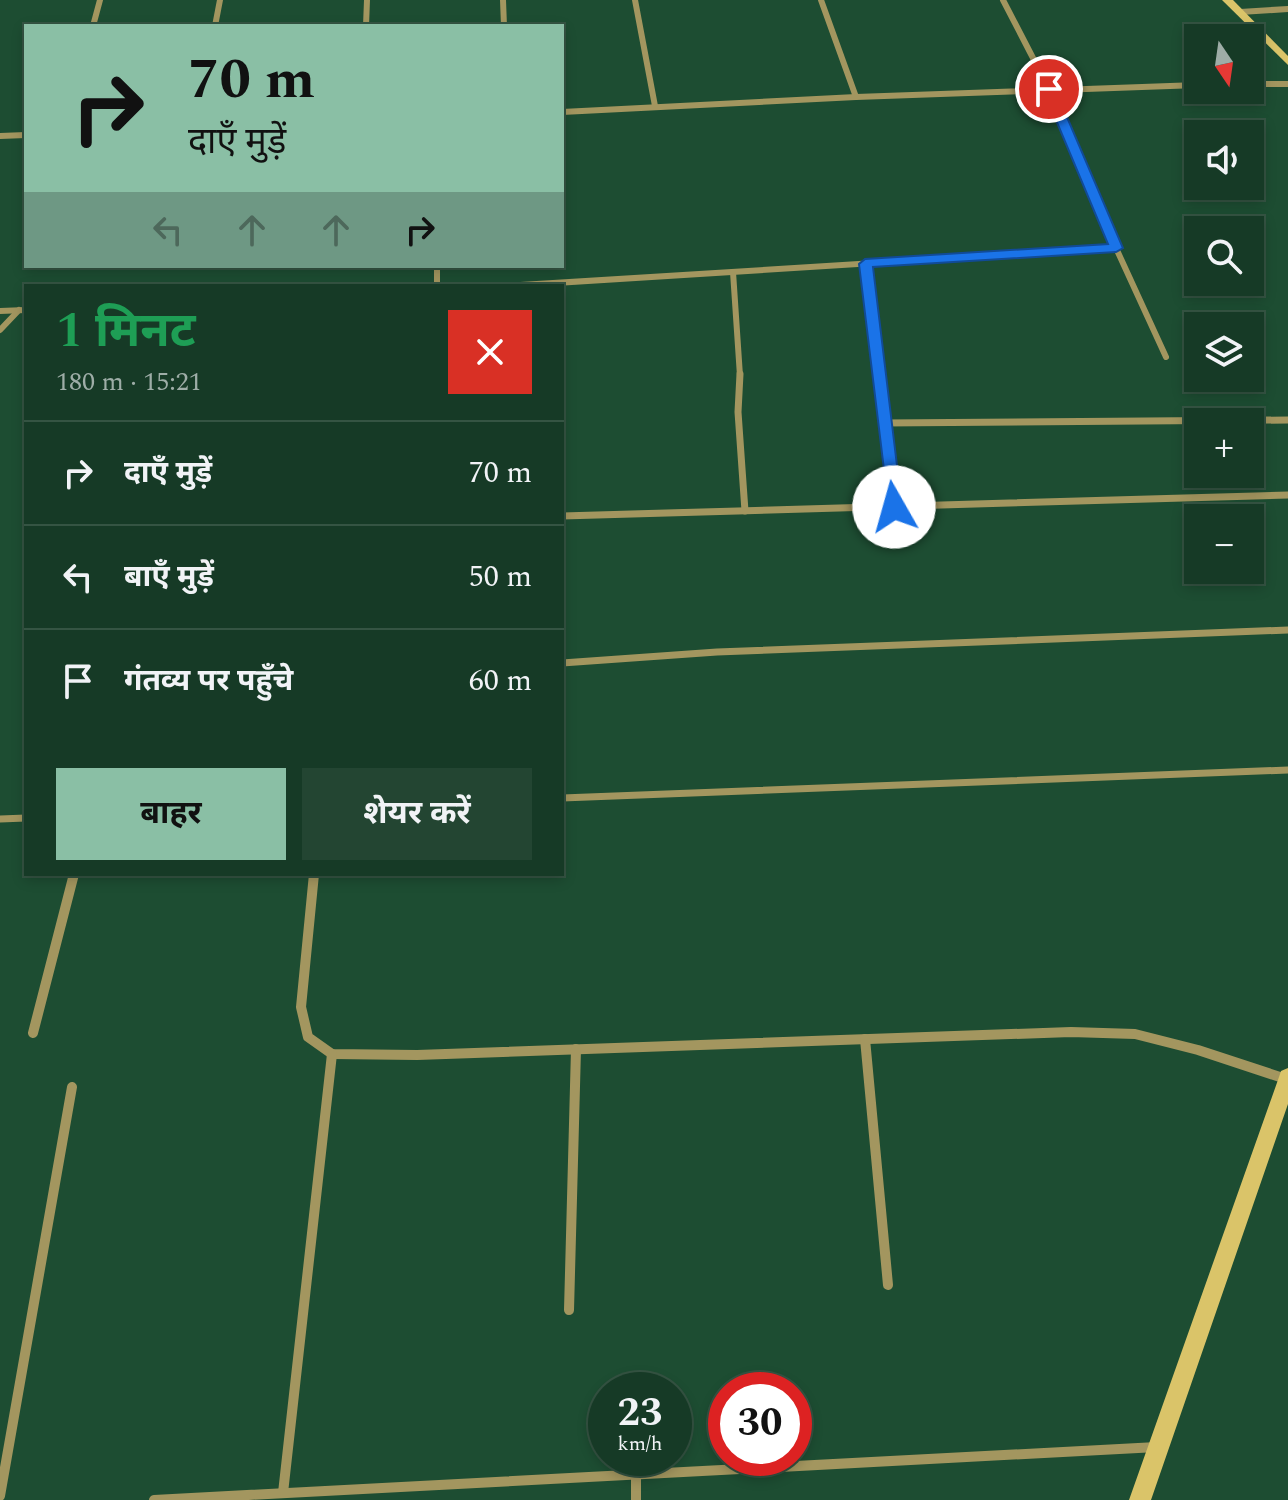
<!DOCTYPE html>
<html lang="hi">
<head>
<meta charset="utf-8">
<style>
	:root { --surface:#163a26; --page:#234532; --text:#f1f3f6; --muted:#9eada7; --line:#355443; --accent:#8abfa5 }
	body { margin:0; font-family:Spectral,"Noto Sans Devanagari",serif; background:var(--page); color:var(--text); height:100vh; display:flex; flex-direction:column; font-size:30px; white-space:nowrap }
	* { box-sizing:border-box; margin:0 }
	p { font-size:26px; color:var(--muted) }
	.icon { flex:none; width:44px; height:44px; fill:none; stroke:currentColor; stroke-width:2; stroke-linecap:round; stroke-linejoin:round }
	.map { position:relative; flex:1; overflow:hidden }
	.side { position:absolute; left:24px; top:284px; width:540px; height:592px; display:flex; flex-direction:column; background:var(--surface); border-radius:0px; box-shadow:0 4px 12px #0003,0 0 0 2px var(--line) }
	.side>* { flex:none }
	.banner { position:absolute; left:24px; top:24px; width:540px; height:244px; border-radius:0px; box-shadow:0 4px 12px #0003,0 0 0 2px var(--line); background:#8abfa5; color:#111; overflow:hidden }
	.needle { width:52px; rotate:167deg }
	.fabs { position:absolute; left:1184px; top:24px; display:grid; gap:16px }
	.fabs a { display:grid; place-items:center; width:80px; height:80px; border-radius:0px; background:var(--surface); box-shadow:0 4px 12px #0003,0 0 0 2px var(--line); font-size:40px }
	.speed { position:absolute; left:588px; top:1372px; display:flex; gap:16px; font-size:40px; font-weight:700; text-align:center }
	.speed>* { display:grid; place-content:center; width:104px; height:104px; border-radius:50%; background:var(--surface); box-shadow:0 4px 12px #0003,0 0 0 2px var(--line); line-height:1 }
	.speed small { font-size:20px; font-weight:400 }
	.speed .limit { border:12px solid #d22; background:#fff; color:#111 }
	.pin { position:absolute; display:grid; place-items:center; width:68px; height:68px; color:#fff; margin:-34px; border:4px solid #fff; border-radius:50%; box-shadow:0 2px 8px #0007 }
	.me { position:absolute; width:88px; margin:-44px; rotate:353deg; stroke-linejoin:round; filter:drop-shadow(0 0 6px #0008) }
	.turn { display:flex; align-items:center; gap:28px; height:168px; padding:0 32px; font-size:36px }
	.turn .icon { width:104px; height:104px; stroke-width:2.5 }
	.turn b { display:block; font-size:56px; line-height:68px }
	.lanes { display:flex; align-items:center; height:76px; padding:0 32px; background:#0003; justify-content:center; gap:40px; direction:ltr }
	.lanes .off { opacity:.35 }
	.round { display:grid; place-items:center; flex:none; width:84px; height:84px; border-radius:0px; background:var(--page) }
	.summary { display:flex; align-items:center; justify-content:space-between; height:136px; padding:0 32px }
	h1 { font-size:48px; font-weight:700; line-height:60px; color:#1e9e55 }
	.action { display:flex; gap:16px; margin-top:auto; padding:16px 32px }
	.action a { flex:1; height:92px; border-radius:0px; background:var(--accent); color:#111; font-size:32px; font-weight:700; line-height:92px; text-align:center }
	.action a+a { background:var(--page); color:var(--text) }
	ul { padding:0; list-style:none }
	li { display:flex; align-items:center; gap:24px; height:104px; padding:0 32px; border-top:2px solid var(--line) }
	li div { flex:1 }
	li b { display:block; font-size:30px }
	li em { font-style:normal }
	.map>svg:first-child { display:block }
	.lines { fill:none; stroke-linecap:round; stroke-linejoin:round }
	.street-far2 { stroke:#a3965f; stroke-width:6 }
	.street-far1 { stroke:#a3965f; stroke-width:7 }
	.street { stroke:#a3965f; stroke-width:10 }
	.secondary { fill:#dac469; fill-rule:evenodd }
	.route { fill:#1a73e8; stroke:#114b97; stroke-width:2 }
</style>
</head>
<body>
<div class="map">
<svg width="1288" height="1500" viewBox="0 0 1288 1500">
	<rect width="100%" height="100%" fill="#1d4d32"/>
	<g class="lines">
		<!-- street-far2 -->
		<g class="street-far2">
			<path d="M503,0L504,26"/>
			<path d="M635,0L655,106"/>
			<path d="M821,0L856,97"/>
			<path d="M1240,12L1288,9"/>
			<path d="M93,26L100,0"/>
			<path d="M215,26L220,0"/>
			<path d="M366,26L367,0"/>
			<path d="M1250,84H1288"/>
			<path d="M562,112L856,97L1198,85"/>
			<path d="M0,136L26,135"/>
			<path d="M1116,248L1166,357"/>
			<path d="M865,264L878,376"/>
			<path d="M437,266V286"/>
			<path d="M733,272L740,376"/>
			<path d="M506,286L1116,248L1049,89L1003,0"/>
			<path d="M0,311L26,310"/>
			<path d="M0,330L19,310"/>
		</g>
		<!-- street-far1 -->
		<g class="street-far1">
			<path d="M740,374L738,412L745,511"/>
			<path d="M878,374L894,507"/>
			<path d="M884,423L1288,420"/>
			<path d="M562,516L1288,495"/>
			<path d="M562,663L717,652L1288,630"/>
			<path d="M562,798L1288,770"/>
			<path d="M0,819L26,818"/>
		</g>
		<!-- street -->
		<g class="street">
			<path d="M314,874L301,1007L308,1037L332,1054L417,1055L1071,1032L1135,1034L1198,1050L1286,1079"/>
			<path d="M33,1033L74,874"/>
			<path d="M865,1039L888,1285"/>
			<path d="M569,1310L576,1049"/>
			<path d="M636,1475V1500"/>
			<path d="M283,1493L332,1054"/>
			<path d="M0,1496L72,1087"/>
			<path d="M154,1500L1157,1447"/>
		</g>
		<!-- secondary -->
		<g class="secondary">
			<path d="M1222,0H1233L1288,56V65Z"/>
			<path d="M1288,1068V1104L1151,1500H1129L1279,1077L1281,1071Z"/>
		</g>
	</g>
	<!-- route -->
	<path class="route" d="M1049,85L1055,89L1123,248L1116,252L873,267L902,507L894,512L889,511L859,264L865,259L1108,244L1043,89Z"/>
</svg>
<div class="fabs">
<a><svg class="needle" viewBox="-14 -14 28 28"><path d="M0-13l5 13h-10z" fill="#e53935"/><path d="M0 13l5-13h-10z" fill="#9eada7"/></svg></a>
<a><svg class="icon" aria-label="sound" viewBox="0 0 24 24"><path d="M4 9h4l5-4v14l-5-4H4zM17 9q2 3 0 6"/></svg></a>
<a><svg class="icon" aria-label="search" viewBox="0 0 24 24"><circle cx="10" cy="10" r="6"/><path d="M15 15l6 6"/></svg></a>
<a><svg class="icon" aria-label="layers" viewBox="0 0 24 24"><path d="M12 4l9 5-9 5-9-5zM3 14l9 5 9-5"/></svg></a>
<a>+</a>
<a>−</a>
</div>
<div class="speed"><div>23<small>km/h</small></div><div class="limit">30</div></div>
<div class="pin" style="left:1049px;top:89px;background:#d93025"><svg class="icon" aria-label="arrive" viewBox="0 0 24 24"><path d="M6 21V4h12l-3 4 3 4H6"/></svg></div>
<svg class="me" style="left:894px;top:507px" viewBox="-20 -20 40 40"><circle r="19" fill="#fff"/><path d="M0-13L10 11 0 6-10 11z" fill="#1a73e8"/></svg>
<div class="banner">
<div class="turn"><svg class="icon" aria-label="right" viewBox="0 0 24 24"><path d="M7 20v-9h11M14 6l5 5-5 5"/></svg><div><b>70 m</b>दाएँ मुड़ें</div></div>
<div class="lanes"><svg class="icon off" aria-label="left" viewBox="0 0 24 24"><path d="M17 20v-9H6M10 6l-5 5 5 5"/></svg><svg class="icon off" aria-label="ahead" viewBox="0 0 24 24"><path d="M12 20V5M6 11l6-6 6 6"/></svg><svg class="icon off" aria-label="ahead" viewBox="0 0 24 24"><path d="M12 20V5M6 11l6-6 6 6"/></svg><svg class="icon" aria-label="right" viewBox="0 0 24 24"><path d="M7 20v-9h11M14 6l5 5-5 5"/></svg></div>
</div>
<section class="side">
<div class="summary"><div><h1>1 मिनट</h1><p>180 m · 15:21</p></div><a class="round" style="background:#d93025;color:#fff"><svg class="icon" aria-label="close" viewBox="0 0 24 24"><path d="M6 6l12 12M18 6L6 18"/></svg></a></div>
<ul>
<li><svg class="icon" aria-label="right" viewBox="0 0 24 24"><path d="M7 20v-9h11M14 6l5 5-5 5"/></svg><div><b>दाएँ मुड़ें</b></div><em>70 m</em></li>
<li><svg class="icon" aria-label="left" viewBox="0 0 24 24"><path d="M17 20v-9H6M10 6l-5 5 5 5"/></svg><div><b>बाएँ मुड़ें</b></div><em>50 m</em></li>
<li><svg class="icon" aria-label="arrive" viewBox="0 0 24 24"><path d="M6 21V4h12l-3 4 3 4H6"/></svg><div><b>गंतव्य पर पहुँचे</b></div><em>60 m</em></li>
</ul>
<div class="action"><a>बाहर</a><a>शेयर करें</a></div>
</section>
</div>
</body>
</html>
